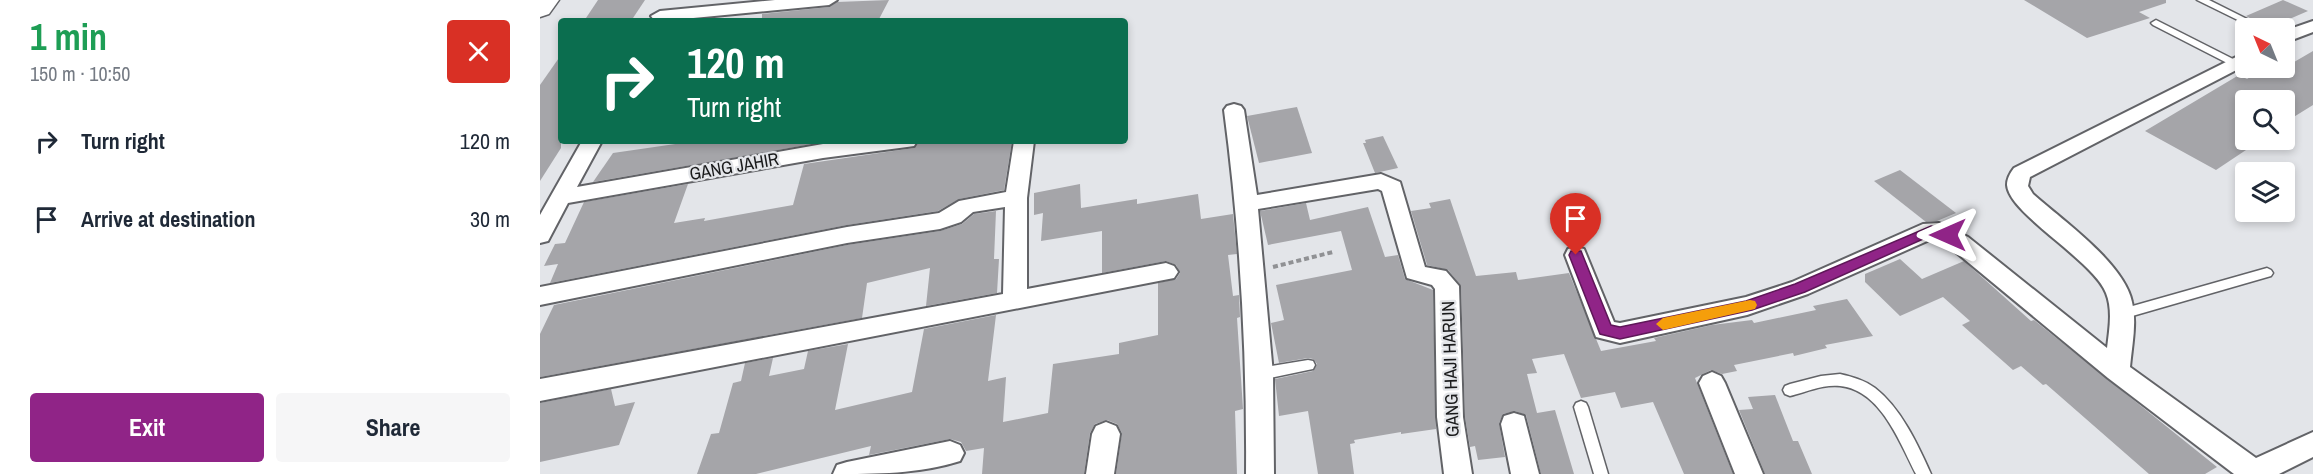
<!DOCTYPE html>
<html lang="en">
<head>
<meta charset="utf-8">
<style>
	:root { --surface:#fff; --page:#f6f6f7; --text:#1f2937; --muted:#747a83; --accent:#902487 }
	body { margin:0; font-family:"Archivo Narrow",sans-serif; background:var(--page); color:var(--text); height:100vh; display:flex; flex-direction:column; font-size:22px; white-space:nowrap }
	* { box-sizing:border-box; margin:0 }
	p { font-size:20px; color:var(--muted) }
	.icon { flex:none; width:33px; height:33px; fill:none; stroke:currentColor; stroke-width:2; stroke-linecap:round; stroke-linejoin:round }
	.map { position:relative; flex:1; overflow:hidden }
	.panel { display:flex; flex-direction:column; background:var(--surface); width:540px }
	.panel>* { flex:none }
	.guide { position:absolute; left:18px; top:18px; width:570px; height:126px; border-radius:6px; box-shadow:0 3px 9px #0003; background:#0b6e4f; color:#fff; overflow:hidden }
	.needle { width:39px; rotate:317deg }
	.tools { position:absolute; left:1695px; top:18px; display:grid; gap:12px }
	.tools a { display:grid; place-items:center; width:60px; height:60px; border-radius:6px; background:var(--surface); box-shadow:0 3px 9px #0003; font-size:30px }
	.pin { position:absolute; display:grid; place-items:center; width:51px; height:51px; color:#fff; margin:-62px -26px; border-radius:50% 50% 50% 0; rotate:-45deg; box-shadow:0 0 6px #0007 }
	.pin .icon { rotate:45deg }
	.me { position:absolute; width:66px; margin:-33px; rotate:270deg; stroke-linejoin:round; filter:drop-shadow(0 0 4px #0008) }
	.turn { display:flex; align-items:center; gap:21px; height:126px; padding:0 30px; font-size:27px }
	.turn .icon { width:78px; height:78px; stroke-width:2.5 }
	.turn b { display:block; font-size:42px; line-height:51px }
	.round { display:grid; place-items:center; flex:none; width:63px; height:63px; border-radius:6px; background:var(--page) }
	.summary { display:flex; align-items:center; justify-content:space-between; height:102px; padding:0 30px }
	h1 { font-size:36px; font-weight:800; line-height:45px; color:#1e9e55 }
	.button { display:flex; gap:12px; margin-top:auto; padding:12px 30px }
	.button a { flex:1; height:69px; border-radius:6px; background:var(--accent); color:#fff; font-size:24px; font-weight:800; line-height:69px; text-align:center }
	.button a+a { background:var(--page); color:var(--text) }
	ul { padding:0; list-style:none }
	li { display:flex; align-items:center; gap:18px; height:78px; padding:0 30px }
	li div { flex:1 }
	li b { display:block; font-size:22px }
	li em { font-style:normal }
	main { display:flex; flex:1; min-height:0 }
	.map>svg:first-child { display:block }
	.building { fill:#a5a5a9 }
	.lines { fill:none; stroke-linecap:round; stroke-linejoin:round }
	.service-casing { stroke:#626367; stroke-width:3 }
	.minor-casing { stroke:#626367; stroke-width:4 }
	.primary-casing { stroke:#626367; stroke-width:3 }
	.path { stroke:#909194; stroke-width:4; stroke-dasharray:5 3; stroke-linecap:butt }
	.service { fill:#fff; fill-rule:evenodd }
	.minor { fill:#fff; fill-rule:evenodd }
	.primary { fill:#fff; fill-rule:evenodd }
	.route { fill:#902487; stroke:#5e1758; stroke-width:1.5 }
	.slow { fill:#f59e0b }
	.labels { text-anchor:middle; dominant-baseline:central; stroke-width:4.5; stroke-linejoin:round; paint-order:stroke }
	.street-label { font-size:18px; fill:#191a1b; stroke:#e3e5e9 }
</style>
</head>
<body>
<main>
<section class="panel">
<div class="summary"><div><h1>1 min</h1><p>150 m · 10:50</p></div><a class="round" style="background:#d93025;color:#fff"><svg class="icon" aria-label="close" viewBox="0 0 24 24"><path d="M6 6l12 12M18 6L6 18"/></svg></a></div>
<ul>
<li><svg class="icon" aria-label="right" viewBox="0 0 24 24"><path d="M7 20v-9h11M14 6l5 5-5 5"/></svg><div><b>Turn right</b></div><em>120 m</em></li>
<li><svg class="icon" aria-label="arrive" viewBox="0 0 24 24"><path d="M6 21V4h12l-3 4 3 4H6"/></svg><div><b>Arrive at destination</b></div><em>30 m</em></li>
</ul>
<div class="button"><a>Exit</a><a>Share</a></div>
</section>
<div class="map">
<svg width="1773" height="474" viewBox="0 0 1773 474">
	<rect width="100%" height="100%" fill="#e3e5e9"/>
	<!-- building -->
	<g class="building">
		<path d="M58,0H105L91,21H44Z"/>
		<path d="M349,0L338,21H222V14L289,7L297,2Z"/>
		<path d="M1484,0H1626V3L1599,12L1610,18L1547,38Z"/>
		<path d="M1743,0L1768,11L1729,28L1706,16Z"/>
		<path d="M1773,51V105L1744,123V100H1706V150L1676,170L1605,131L1699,75L1707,79L1725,68H1744Z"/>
		<path d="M21,55V148L0,181V85Z"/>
		<path d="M757,107L772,153L719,163L707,116Z"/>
		<path d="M843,136L858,168L835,173L823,143H826L825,140Z"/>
		<path d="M156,141H290L53,182L73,153Z"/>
		<path d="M392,141H472L464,190L419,199L398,211L307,225L10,283L18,264L4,266L15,244L25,243L44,202L148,184L134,223L165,218L164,221L253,205L264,164L374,148L378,143Z"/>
		<path d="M1360,170L1416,213L1397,221L1386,222L1334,181Z"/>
		<path d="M540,184L541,208L597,199V204L658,194L661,219L693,214L697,254L688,255L693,296L699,295L700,317L697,318L703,409L695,411L697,474H576L582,433L577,424L567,420L555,424L550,433L544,474H442L444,448L426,451L421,442L410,439L329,455L331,446L216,474H157L171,434L179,433L193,383L201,381L205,363L233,358L229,376L264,369L268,351L308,344L295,410L372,392L384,329L456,315L448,381L466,377L463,422L508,413L513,364L579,354V343L618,335V283L636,279L640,273L636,265L626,261L562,273V231L501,241L503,213L494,215V193Z"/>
		<path d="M910,199L936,276L976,272L978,280L1029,273L1061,351L1116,341L1114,338L1172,325L1212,320L1214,323L1276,310L1273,306L1307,299L1333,336L1285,345L1287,348L1254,356L1253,353L1194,365L1197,371L1182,374L1171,370L1155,378L1193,474H1144L1113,402L1081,408L1075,392L1041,398L1024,354L992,359L997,373L987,374L997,413L1015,410L1034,474H1001L986,415L975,411L963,414L959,423L965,457L938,460L935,446L930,447L925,417L921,286L908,270L887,265L871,211L891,208L889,203Z"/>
		<path d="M766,203L770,220L828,207L845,257L858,255L865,279L893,290L896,429L861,434V432L814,440L815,443L810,444L814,474H778L768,411L739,416L735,379L773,371L777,364L773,359L768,358L739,363L731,323L744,320L736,285L812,270L801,231L728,245L720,211Z"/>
		<path d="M456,211L454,259H459L457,293L386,306L390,268L327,283L322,318L0,377V334L14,305L307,245L400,231L422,224L434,214Z"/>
		<path d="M1360,259L1382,279L1424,261L1491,321L1494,320L1677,467L1665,474H1609L1506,384L1503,385L1481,366L1473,370L1422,325L1430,321L1403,297L1360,316L1325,282V274Z"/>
		<path d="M71,389L75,406L95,402L79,445L0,462V403Z"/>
		<path d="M1235,395L1253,441H1258L1272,474H1225L1199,410L1213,409L1208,397Z"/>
	</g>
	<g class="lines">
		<defs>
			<g id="service">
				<path d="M1657,0H1669L1725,28H1714Z"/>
				<path d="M1616,20L1697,61L1699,63L1697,65H1691L1613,25L1611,23Z"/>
				<path d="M1727,268L1731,270L1733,273L1731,276L1582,319L1577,317L1576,314L1577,311L1582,309Z"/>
				<path d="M768,360L773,361L775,365L773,369L768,370L720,380L715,378L713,374L715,370L720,368Z"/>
				<path d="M1300,374C1313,377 1324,380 1335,388C1361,408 1378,445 1391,474H1376C1360,443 1341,390 1300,386C1284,384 1266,392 1250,396L1245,394L1243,390L1245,386L1250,384L1281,376Z"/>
				<path d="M1041,401L1046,403L1048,407L1068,474H1054L1034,407L1036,403Z"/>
			</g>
			<g id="minor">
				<path d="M235,0H297L289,5L122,21L114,20L111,16L120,11Z"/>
				<path d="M1773,21V32L1744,43V31Z"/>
				<path d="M1706,52V65L1490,177L1488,186L1493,194C1522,220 1584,263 1592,302C1597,323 1592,345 1590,367L1716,458L1773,432V457L1739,474H1694L1568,378L1412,249L1394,238L1268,294L1207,315L1080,343L1056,337L1025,255L1028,249L1036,247L1044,249L1074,322L1080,323L1206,297L1252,282L1383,224L1399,223L1428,237L1567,348C1569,331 1573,310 1566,293C1553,260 1469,214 1467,185C1467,179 1470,173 1474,168Z"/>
				<path d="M694,104L701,106L704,110L717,195L841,174L860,182L885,267L906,271L919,286L923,417L932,474H904L897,417L895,289L892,285L867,278L842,191L838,189L718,209L733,374L734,474H706C707,352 700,231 684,110L687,106Z"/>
				<path d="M42,141H62L37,187L283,144L312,141H377L374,146L367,147L283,158L28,203L8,241L0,243V215Z"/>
				<path d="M474,141H494L487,198V289L626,263L634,266L638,272L634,278L0,401V379L463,294L465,207L433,212L421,222L400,229L307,243L0,305V287L307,227L399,213L419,201L466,192Z"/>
				<path d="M1172,372L1181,376L1185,383L1223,474H1195L1159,383L1163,376Z"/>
				<path d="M974,413L984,416L999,474H971L961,424L964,416Z"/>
				<path d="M566,422L576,426L580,434L574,474H546L552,434L556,426Z"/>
				<path d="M410,441L420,445L424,453L420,461C379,474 336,474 293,474L297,465L307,462Z"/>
			</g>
			<path id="primary" d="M0,0H19L9,14L0,17Z"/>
		</defs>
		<!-- service casing -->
		<use href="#service" class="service-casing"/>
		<!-- minor casing -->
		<use href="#minor" class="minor-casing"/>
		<!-- primary casing -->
		<use href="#primary" class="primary-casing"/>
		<!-- path -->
		<path class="path" d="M733,267L793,252"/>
		<!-- service -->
		<use href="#service" class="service"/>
		<!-- minor -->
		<use href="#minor" class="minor"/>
		<!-- primary -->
		<use href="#primary" class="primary"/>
	</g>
	<!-- route -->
	<path class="route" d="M1391,226L1413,232L1415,235L1408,240L1392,235L1265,292L1212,310L1080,339L1060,334L1029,255L1031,251H1041L1071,325L1080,327L1206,301L1255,284Z"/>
	<!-- slow -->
	<path class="slow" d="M1210,300L1215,301L1217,305L1215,309L1123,330L1116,324L1123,318Z"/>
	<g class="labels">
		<!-- street labels -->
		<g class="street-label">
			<text transform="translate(194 166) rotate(-10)">GANG JAHIR</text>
			<text transform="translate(910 369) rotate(-92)">GANG HAJI HARUN</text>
		</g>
	</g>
</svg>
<div class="tools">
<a><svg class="needle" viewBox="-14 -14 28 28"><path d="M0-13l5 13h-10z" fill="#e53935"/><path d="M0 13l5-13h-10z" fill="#747a83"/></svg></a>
<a><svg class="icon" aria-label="search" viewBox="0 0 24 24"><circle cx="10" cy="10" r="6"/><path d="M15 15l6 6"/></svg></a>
<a><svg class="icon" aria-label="layers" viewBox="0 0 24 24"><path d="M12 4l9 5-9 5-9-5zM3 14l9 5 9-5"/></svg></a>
</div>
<div class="pin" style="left:1036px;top:255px;background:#d93025"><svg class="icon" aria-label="arrive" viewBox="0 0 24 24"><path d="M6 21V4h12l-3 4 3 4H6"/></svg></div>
<svg class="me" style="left:1408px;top:235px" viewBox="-20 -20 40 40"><path d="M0-17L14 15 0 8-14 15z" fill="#902487" stroke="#fff" stroke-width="4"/></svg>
<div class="guide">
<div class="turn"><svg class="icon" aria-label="right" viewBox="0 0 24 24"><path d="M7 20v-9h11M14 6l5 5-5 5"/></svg><div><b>120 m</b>Turn right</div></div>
</div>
</div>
</main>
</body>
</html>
